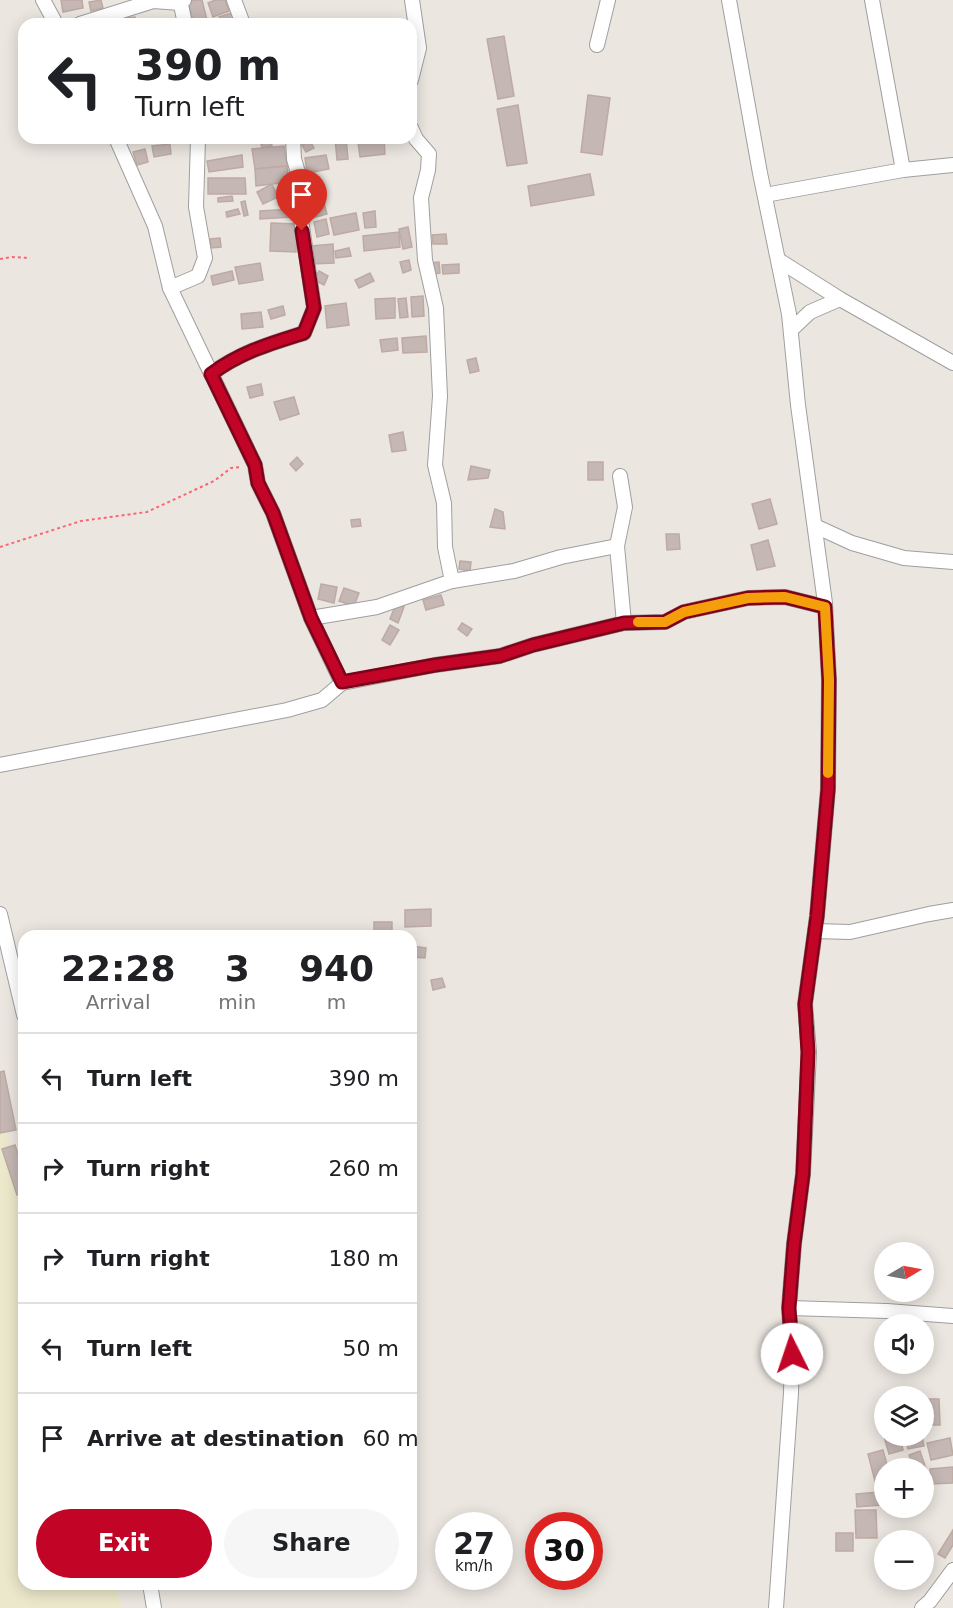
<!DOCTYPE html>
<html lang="en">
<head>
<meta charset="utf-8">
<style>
	:root { --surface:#fff; --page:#f6f6f6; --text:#202124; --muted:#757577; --line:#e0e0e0; --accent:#c20427 }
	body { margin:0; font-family:"DejaVu Sans",sans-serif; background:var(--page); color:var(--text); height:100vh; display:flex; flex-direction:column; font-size:22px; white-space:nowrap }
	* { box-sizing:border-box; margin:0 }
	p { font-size:20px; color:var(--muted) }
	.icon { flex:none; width:33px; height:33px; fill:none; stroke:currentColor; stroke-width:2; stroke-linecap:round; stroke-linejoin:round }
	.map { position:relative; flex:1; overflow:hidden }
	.details { position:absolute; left:18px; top:930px; width:399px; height:660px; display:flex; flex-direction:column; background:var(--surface); border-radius:18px; box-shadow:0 3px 15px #0003 }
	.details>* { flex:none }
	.top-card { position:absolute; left:18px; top:18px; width:399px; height:126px; border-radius:18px; box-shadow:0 3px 15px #0003; background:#fff; color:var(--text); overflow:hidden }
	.needle { width:39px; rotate:80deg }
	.controls { position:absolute; left:874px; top:1242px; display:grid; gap:12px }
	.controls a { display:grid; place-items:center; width:60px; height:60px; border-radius:50%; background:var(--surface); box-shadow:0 3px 15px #0003; font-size:30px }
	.speed { position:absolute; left:435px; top:1512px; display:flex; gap:12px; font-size:30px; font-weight:700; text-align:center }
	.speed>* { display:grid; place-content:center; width:78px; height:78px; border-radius:50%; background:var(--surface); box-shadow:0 3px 15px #0003; line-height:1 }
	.speed small { font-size:15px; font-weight:400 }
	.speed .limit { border:9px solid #d22; background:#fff; color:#111 }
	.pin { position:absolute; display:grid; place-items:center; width:51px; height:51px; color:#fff; margin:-62px -26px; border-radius:50% 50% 50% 0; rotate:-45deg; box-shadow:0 0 6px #0007 }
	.pin .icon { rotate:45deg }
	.me { position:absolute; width:66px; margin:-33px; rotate:356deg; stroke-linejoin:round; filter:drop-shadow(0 0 4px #0008) }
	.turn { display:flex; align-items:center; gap:21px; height:126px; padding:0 18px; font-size:27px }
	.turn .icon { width:78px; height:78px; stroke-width:2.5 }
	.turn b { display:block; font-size:42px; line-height:51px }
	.eta { display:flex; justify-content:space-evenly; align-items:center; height:102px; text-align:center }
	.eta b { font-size:36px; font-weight:700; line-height:42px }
	.cta { display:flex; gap:12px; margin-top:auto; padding:12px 18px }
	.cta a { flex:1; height:69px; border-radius:36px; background:var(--accent); color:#fff; font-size:24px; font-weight:700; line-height:69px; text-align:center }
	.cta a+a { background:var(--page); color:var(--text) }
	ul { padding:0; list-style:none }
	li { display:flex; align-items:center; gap:18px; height:90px; padding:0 18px; border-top:2px solid var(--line) }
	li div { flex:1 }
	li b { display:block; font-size:22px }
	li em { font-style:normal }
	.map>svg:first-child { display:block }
	.farmland { fill:#ece8cb }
	.building { fill:#c4b7b4; stroke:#beaaa3; stroke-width:1.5 }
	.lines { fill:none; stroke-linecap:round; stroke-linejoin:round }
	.minor-casing { stroke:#9f9f9f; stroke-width:16 }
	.path { stroke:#f76773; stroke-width:2; stroke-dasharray:3 3; stroke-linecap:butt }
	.minor { stroke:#fff; stroke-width:14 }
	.route-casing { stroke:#7e0319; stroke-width:15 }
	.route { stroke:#c20427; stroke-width:10 }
	.slow { stroke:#f59e0b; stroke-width:10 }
</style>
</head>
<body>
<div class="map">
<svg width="953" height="1608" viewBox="0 0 953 1608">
	<rect width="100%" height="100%" fill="#ece6e0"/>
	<!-- farmland -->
	<path class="farmland" d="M0,1102L24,1203V1584H115L121,1608H0Z"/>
	<!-- building -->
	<g class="building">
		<path d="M61,0H82L83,8L63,12Z"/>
		<path d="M101,0L103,8L91,11L89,2Z"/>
		<path d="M195,0H202L208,24H194L188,2Z"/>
		<path d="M215,0H225L229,11L213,17L208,3Z"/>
		<path d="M234,12L237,24H221L219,17Z"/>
		<path d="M135,17L136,24H126L125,18Z"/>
		<path d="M504,36L514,96L498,99L487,39Z"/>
		<path d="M588,95L610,98L602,155L581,152Z"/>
		<path d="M518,105L527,163L507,166L497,109Z"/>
		<path d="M270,138L272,146L262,148L260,139Z"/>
		<path d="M335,138H346L348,159L337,160Z"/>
		<path d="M384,139L385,154L360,157L358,142Z"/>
		<path d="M310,141L314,148L306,152L302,145Z"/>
		<path d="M170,144L171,154L154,157L152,146Z"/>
		<path d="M284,146L287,166L255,169L252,149Z"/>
		<path d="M145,149L148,162L137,165L133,152Z"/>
		<path d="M242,155L243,167L209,172L207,161Z"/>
		<path d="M326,155L329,169L307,173L305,158Z"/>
		<path d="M287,166L289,182L256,186L255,169Z"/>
		<path d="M590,174L594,195L531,206L528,186Z"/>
		<path d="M208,178H245L246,194H208Z"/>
		<path d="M272,184L278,197L263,204L257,192Z"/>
		<path d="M232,196L233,201L218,202V198Z"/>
		<path d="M323,200L327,214L312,218L308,205Z"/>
		<path d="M245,201L248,215L244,216L241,202Z"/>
		<path d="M238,209L240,214L227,217L226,212Z"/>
		<path d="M292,209V217L260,219V211Z"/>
		<path d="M375,211L376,227L365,228L363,213Z"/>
		<path d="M356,213L359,230L334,235L330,218Z"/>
		<path d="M326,219L329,234L317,237L314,222Z"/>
		<path d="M271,223L297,224L296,252L270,251Z"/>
		<path d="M408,227L412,247L403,249L399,229Z"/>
		<path d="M399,232L400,247L364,251L363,236Z"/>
		<path d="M446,234L447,244H433L432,235Z"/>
		<path d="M220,238L221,247L211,248L210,239Z"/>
		<path d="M333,244L334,263L312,264L311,246Z"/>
		<path d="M349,248L351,256L336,258L335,251Z"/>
		<path d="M409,260L411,270L403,273L400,262Z"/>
		<path d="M439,262L440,273L431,275L429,263Z"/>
		<path d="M260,263L263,280L239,284L235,267Z"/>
		<path d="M459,264V273L443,274L442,265Z"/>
		<path d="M232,271L234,280L213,285L211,276Z"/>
		<path d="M319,271L328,276L324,285L314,280Z"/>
		<path d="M370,273L374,281L359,288L355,280Z"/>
		<path d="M423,296L424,316L412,317L411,297Z"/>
		<path d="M395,298V318L376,319L375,299Z"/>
		<path d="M406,298L408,317L400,318L398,299Z"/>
		<path d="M346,303L349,325L327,328L325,306Z"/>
		<path d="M283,306L285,315L271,319L268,310Z"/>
		<path d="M261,312L263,327L242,329L241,314Z"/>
		<path d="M426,336L427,352L403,353L402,338Z"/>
		<path d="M397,338L398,350L382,352L380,340Z"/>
		<path d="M476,358L479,371L470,373L467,360Z"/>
		<path d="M261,384L263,395L250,398L247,387Z"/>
		<path d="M294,397L299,414L280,420L274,402Z"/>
		<path d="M403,432L406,450L392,452L389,435Z"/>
		<path d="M297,457L303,464L296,471L290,464Z"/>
		<rect x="588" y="462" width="15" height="18"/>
		<path d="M471,466L490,470L488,478L468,480Z"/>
		<path d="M770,499L777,524L759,529L752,504Z"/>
		<path d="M495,509L503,512L505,529L490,527Z"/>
		<path d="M360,519L361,526L352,527L351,520Z"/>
		<path d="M666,534H679L680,549L667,550Z"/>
		<path d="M768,540L775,566L757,570L751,545Z"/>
		<path d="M460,561L471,562L470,571L459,569Z"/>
		<path d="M321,584L337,587L334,603L318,599Z"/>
		<path d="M344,588L359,593L354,606L339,601Z"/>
		<path d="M441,595L444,605L426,610L423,600Z"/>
		<path d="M396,604L404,607L398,623L390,619Z"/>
		<path d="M462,623L472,629L467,636L458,629Z"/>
		<path d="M390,625L399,630L390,645L382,640Z"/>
		<path d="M431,909V926L405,927V910Z"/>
		<rect x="374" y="922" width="18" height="14"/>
		<path d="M411,946L426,948L425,958L411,957Z"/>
		<path d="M442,978L445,987L433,990L431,980Z"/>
		<path d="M4,1071L16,1130L0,1133V1072Z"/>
		<path d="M15,1145L24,1172V1193L17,1195L2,1149Z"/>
		<path d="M926,1399H939L940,1425H926Z"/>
		<path d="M883,1433H885V1436H900L903,1450L889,1454Z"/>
		<path d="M905,1436H922L924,1446L908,1449Z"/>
		<path d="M950,1438L953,1455L931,1460L927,1443Z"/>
		<path d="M883,1450L888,1468H885V1482L876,1485L868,1454Z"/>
		<path d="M920,1451L928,1475L924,1476V1468H913L909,1455Z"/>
		<path d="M953,1467V1483L931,1484L930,1469Z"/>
		<path d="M880,1492L881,1505L857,1507L856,1494Z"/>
		<path d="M855,1510H876L877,1538H856Z"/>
		<path d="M953,1530V1545L945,1558L938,1554Z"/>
		<rect x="836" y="1533" width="17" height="18"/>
	</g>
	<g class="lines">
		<defs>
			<g id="minor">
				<path d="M43,0L56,24"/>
				<path d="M180,0L185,24"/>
				<path d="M234,0L243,24"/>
				<path d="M729,0L760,173L789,314L798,405L825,603L829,680L828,789L817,916L805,1004L809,1052L803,1174L794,1244L789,1308L792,1354L791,1393L776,1608"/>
				<path d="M872,0L903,170"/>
				<path d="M80,24L153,1L180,3L184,0"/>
				<path d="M597,45L608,0"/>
				<path d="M411,80L419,48L412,0"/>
				<path d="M411,128L416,139L429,154L428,170L421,198L425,260L436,308L440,396L435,465L444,503L445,547L452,581"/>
				<path d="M765,195L903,170L953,165"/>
				<path d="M780,261L840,299L953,363"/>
				<path d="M170,288L198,276L205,258L196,207L198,138"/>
				<path d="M791,330L810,312L840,299"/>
				<path d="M211,374C241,352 269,344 304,333L314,308L298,199L299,176L294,159L293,138"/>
				<path d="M620,476L625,507L617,546L624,623"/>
				<path d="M815,526L852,543L904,558L953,562"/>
				<path d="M311,618L377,607L452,581L514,571L561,557L617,546"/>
				<path d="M342,683L435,665L500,656L533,645L624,623L665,622L684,612L748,598L785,597L825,607"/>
				<path d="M0,765L287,710L322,700L342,683L311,618L273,513L258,483L255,465L170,288L155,226L116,138"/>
				<path d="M0,914L24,1015"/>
				<path d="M815,931L850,932L929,914L953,910"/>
				<path d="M789,1308L887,1311L953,1316"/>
				<path d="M150,1584L154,1608"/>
				<path d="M922,1608L930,1601L953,1570"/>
			</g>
		</defs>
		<!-- minor casing -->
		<use href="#minor" class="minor-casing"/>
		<!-- path -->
		<g class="path">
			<path d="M0,259L12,257L30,258"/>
			<path d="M0,547L81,521L147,512L214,481L231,468L242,467"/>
		</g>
		<!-- minor -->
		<use href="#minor" class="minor"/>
	</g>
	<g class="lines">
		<defs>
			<path id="route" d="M302,231L314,308L304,333C269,344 241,352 211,374L255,465L258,483L273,513L311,618L342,682L435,665L500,656L533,645L624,623L665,622L684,612L748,598L785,597L825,607L829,680L828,789L817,916L805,1004L808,1052L803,1174L794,1244L789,1308L792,1354"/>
		</defs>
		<!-- route casing -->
		<use href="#route" class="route-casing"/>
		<!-- route -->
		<use href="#route" class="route"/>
		<!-- slow -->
		<path class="slow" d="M638,622H665L684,612L748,598L785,597L825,607L829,680L828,773"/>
	</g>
</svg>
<div class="controls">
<a><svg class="needle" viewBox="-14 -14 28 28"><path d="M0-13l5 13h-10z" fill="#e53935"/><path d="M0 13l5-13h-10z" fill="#757577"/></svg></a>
<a><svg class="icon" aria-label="sound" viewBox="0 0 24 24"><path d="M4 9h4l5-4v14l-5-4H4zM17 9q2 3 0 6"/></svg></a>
<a><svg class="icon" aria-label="layers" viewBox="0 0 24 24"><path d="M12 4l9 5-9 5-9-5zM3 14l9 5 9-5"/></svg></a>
<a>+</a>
<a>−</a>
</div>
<div class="speed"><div>27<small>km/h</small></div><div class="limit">30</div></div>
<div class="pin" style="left:302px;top:231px;background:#d93025"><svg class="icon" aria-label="arrive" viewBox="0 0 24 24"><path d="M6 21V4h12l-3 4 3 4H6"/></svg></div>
<svg class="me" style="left:792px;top:1354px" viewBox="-20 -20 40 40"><circle r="19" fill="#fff"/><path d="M0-13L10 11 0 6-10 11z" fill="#c20427"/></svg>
<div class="top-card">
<div class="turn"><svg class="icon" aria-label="left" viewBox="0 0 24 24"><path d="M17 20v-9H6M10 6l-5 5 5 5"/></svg><div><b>390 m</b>Turn left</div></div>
</div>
<section class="details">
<div class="eta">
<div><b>22:28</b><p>Arrival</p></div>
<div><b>3</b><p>min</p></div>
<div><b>940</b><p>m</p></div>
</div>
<ul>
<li><svg class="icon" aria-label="left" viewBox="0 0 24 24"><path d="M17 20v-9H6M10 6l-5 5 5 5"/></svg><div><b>Turn left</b></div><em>390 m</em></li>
<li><svg class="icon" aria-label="right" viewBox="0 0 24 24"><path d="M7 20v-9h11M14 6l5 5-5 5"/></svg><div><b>Turn right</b></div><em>260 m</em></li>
<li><svg class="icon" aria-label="right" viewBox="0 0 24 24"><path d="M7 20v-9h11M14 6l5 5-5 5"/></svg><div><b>Turn right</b></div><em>180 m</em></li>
<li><svg class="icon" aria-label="left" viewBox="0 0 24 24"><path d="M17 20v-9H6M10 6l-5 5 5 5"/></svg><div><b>Turn left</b></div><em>50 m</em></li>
<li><svg class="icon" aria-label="arrive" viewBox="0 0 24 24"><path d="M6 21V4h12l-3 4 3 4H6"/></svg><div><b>Arrive at destination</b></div><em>60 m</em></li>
</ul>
<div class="cta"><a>Exit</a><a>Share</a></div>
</section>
</div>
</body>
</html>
